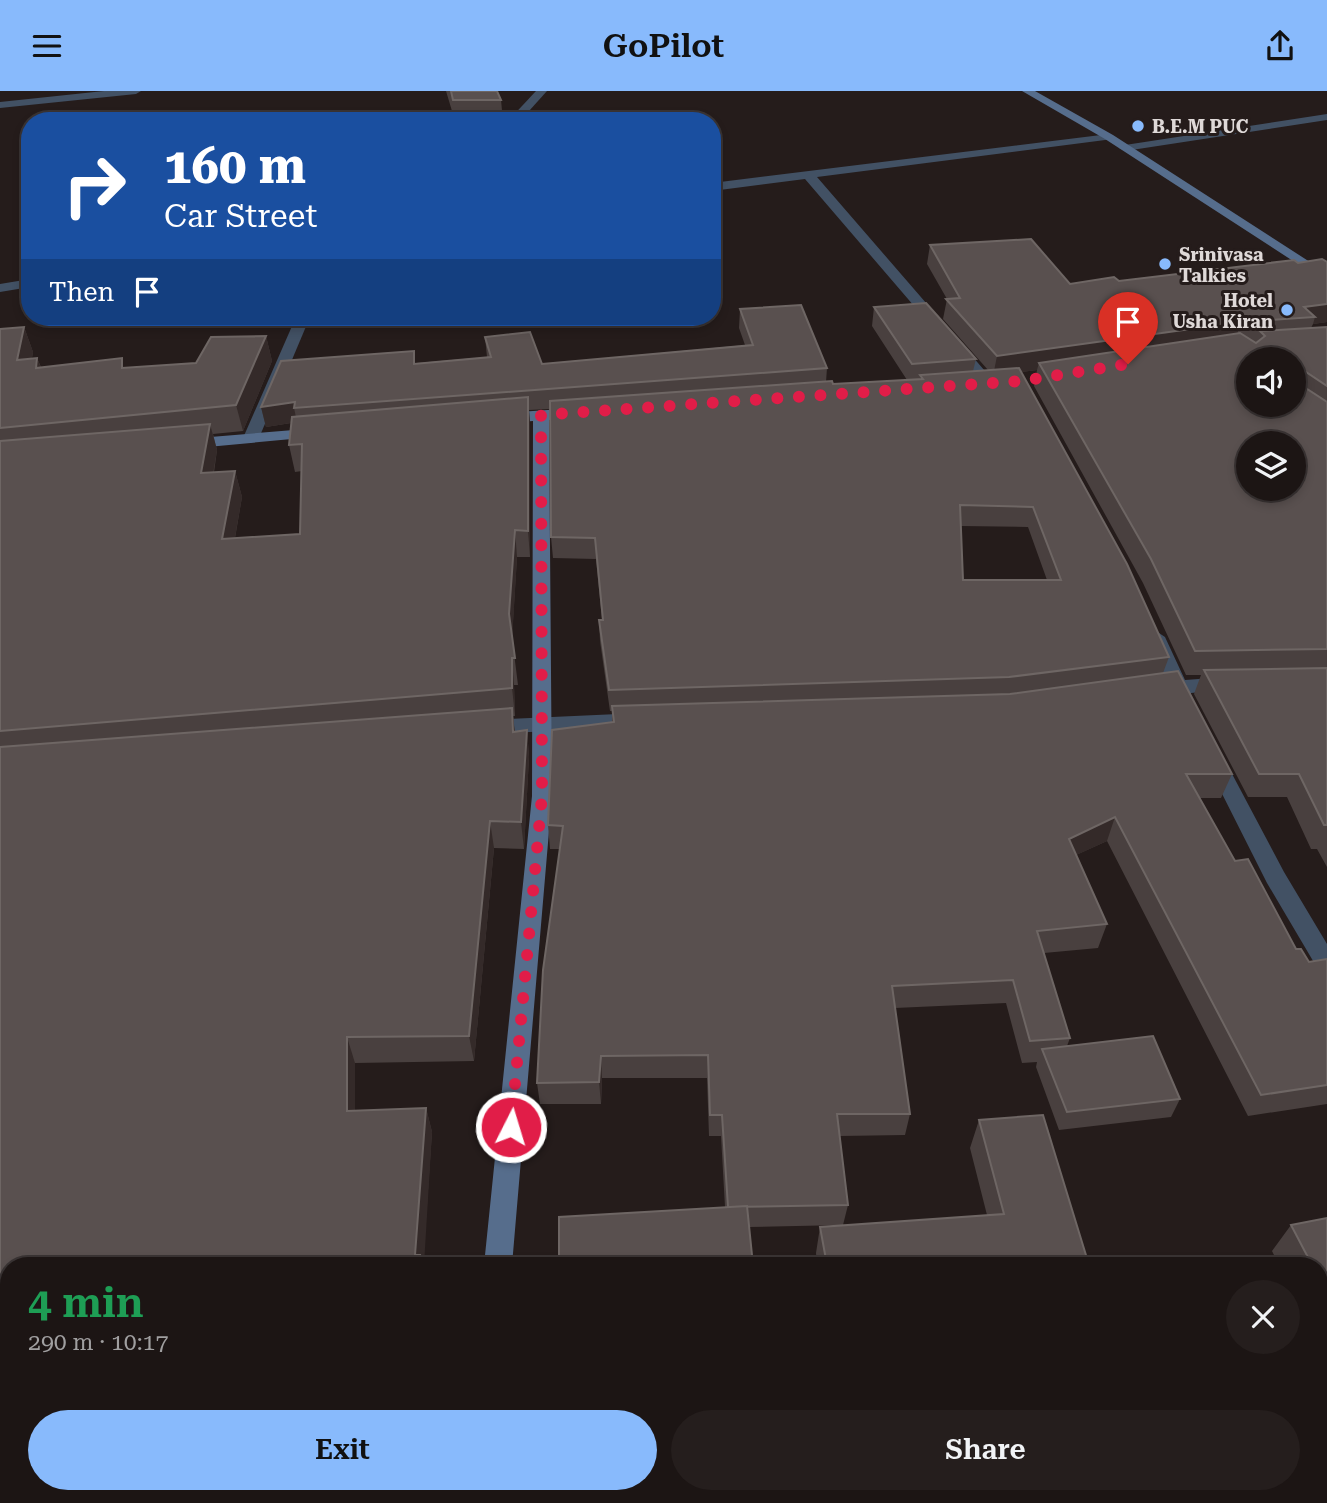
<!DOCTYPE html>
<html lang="en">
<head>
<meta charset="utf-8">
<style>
	:root { --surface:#1c1514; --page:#251e1d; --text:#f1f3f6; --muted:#a09fa0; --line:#3a3434; --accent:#88bafc }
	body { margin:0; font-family:"Roboto Serif",serif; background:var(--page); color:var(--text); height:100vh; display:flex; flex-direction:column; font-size:26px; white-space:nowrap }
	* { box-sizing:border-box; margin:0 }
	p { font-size:23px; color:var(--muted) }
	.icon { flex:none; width:38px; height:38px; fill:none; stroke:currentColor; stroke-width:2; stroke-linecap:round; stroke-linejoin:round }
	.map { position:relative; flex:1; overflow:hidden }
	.sheet { position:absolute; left:0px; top:1166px; width:1328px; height:247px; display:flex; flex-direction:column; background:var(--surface); border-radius:28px 28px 0 0; box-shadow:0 4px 10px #0003,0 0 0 2px var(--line) }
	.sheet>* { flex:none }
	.hud { position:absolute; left:21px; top:21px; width:700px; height:214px; border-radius:28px; box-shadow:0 4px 10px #0003,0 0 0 2px var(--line); background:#1a4fa0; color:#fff; overflow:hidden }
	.buttons { position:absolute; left:1236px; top:256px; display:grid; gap:14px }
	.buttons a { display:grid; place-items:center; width:70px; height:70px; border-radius:50%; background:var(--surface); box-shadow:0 4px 10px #0003,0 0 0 2px var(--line); font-size:35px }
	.pin { position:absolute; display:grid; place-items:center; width:60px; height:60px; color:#fff; margin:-72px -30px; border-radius:50% 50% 50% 0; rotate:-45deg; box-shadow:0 0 7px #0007 }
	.pin .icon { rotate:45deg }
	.me { position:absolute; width:77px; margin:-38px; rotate:5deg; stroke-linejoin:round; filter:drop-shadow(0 0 5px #0008) }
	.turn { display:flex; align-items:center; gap:24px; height:147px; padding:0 28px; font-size:32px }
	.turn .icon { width:91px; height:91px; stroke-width:2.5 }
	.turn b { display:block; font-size:49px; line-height:60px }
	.then { display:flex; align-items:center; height:66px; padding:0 28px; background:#0003; gap:14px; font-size:26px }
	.round { display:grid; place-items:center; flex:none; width:74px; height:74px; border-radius:37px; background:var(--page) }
	.overview { display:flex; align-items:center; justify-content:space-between; height:119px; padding:0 28px }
	h1 { font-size:42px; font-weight:600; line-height:52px; color:#1e9e55 }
	.primary-button { display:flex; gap:14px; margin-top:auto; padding:14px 28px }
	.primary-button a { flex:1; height:80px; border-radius:42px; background:var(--accent); color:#111; font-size:28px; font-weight:600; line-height:80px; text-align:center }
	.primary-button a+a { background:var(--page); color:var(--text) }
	header { display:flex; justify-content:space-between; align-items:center; height:91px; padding:0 28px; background:var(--accent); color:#111; font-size:32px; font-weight:600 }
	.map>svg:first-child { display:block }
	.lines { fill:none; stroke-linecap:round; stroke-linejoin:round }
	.lane { fill:#425164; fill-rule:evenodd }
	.street { fill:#425164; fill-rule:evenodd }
	.secondary { fill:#566d8c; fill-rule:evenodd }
	.wall { fill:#49403f; fill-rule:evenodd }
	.shaded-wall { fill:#342a29 }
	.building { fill:#59504f; stroke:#6e6664; stroke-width:2; fill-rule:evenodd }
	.route { stroke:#e11d48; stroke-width:12; stroke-dasharray:0 21.6 }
	.poi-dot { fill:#88bafc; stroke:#251c1b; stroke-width:2.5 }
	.labels { text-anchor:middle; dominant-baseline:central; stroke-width:6; stroke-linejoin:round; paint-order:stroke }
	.far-poi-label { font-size:18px; font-weight:bold; fill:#dfd9d8; stroke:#251c1b; text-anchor:start }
</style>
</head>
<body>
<header><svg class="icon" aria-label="menu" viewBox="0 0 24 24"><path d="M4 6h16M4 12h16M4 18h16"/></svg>GoPilot<svg class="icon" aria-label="share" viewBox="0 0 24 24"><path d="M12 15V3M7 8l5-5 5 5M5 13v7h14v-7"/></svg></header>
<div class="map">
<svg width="1327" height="1412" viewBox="0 0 1327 1412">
	<rect width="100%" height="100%" fill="#251c1b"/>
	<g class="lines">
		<!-- lane -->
		<path class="lane" d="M1327,23V29L1125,60L1119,57L1125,54Z"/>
		<!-- street -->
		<g class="street">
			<path d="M104,0H141L136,3L0,17V11Z"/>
			<path d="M536,0H547L520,30H508Z"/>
			<path d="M1109,43L1115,46L1113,48L817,86L991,287L993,290L986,294L981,293L805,88L712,100V92Z"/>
			<path d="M30,188V196L0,201V193Z"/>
			<path d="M296,226H310L259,347L251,352L245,350L243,347Z"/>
			<path d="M1156,540L1165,546L1185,589L1226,586L1236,593L1233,598L1191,602L1190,611H1176L1172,603L1150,602L1147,597L1150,592L1166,590L1147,546Z"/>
			<path d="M640,622L650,629L640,636L487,643L477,636L487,629Z"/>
			<path d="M1215,662L1222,664L1284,781L1327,853V883L1319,880L1267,792L1205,669L1208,664Z"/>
		</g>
		<!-- secondary -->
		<g class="secondary">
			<path d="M1022,0H1035L1113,44L1327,182V192L1105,48Z"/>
			<path d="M576,317L581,319V325L549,329L552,705L512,1174H484L532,705L533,330L504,332L496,327L504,322Z"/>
			<path d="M318,337L324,339V345L186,358L178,353L186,348Z"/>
			<path d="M460,1404H491L492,1412H460Z"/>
		</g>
	</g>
	<!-- wall -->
	<g class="wall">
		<path d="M446,0H497L501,9L503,30H455Z"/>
		<path d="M930,154L1070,193L1119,190L1294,169L1327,231L1313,233L1311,237L1327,236V776L1317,758H1311L1287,706H1248L1194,603L1201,584H1186L1143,492L1034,295L1037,279L1021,281L1169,566L1163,582L1232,683L1221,707H1200L1235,770L1296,858L1309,871L1327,868V1013L1248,1025L1107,750L1076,764L1107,833L1098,857L1044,862L1070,947L1067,955L1180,1008L1171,1026L1059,1039L1036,976L1037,971L1022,972L1006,912L895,917L910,1023L905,1044L840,1045L848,1114L843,1134L749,1136L725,1116L721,1045H709L707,987H602L601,1013H540L537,992L560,758H550L548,734L612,631V620H610L600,550L599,529H602L596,468L553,467L551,446L550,318L529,319L530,332V466H517L512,546L518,594H514L515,625H513L515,641L527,639L529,666L524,758L494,757L474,970L355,972V1020L426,1017L432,1041L423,1173L9,1404H398L397,1412H0V238L24,236L33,261L32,267H37L41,276L125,277L196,272L266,245L272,270L243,340L213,343L217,359L214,381L235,380L242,406L235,447L300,443L302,380L295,381L289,354L291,332L266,336L261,316L416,272L487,266L485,246L542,273L745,254L739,237L740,218L827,277L826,291L833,293L907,289L872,235L874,216L976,268L973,280L988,279L943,228L947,208L927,173ZM961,435L1028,436L1047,489H963Z"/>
		<path d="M979,1029L1089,1174H817L816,1162L820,1136L987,1124L970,1057Z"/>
		<path d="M1327,1127V1412H1133V1404H1320V1174H1279L1272,1160L1291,1134Z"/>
		<path d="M487,1404H1038L933,1412H487Z"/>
	</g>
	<!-- shaded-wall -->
	<g class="shaded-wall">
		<path d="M1327,213V231L1313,233L1315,226L1304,216Z"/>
		<path d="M1241,231L1235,250L1039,272L1037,279L993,285L997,265Z"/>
		<path d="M24,236L33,261L27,294L17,269Z"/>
		<path d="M266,245L272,270L243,340L236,314Z"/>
		<path d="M37,267L47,292L36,277Z"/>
		<path d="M528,306L530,332V466L528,440Z"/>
		<path d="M295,311L294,317L297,331L266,336L261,316Z"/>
		<path d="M210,333L217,359L209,408L201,382Z"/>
		<path d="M235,380L242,406L230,475L222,448Z"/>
		<path d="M515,439L517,466L512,550L509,523Z"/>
		<path d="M512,567L514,594L515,625L512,597Z"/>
		<path d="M512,617L515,644L513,641Z"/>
		<path d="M527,639L529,666L524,758L521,731Z"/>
		<path d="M1115,726L1107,750L1061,771L1069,748Z"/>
		<path d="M490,730L494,757L474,970L469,945Z"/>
		<path d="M347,946L355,972V1045L347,1020Z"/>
		<path d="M601,965L602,987L601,1013L599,991Z"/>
		<path d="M426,1017L432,1041L424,1174H418L415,1164Z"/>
		<path d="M387,1404H398L397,1412H386Z"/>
	</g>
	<!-- building -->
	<g class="building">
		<path d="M451,0H497L501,9H453Z"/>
		<path d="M1031,148L1070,193L1114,186L1119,190L1294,169L1298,172L1322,168L1327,171V213L1304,216L1315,226L1241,231L997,265L946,208L960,207L930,154Z"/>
		<path d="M926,212L976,268L912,273L874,216Z"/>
		<path d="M801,214L827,277L294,317L295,311L261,316L281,270L414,260V273L491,266L485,246L530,241L542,273L753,254L740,218Z"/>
		<path d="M24,236L17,269L37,267L36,277L122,267V277L196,272L211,246L266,245L236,314L0,337V238Z"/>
		<path d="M1327,236V295L1300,277L1298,292L1327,311V558L1195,560L1151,468L1039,272L1240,242L1256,252L1265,245L1260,240ZM1248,268H1293V313H1248ZM1248,352H1293V397H1248Z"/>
		<path d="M1019,277L1127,473L1169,566L1009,586L609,599L599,529H603L595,447L551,446L550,310L832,290L833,293L923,288L920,284ZM960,414L1033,416L1061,489H963Z"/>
		<path d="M528,306V440L515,439L509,523L515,567H512V597L0,640V350L210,333L201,382L235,380L222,448L300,443L302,353L289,354L292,326Z"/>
		<path d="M1327,577V734H1324L1299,683H1259L1204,579Z"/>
		<path d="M1178,580L1232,683H1186L1235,770L1248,768L1296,858H1301L1309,871L1327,868V994L1261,1004L1115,726L1069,748L1107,833L1037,840L1070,947L1030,950L1013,889L892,895L910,1023H837L848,1114L728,1116L722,1024H710L708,964L601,965L599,991L537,992L543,879L563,735L548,734L552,639L614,631L612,615L1010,603Z"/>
		<path d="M512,617L513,641L527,639L521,731L490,730L469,945L347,946V1020L426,1017L415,1164H420L419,1174H9V1404H387L386,1412H0V656Z"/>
		<path d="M1153,945L1180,1008L1067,1021L1042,958Z"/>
		<path d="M1043,1024L1089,1174H827L820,1136L1004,1123L979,1029Z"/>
		<path d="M747,1115L753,1174H559V1126Z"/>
		<path d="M1327,1127V1201L1320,1187V1174H1312L1291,1134Z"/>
		<path d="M1327,1232V1401L1320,1402V1234Z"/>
		<path d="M487,1404H835L836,1412H487Z"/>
		<path d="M1151,1404H1313L1271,1412H1151Z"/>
	</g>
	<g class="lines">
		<!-- route -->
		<path class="route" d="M511,1036L542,705L541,324L1021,290L1128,273"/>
	</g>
	<!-- markers -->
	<g class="poi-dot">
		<circle cx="1138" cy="35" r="7"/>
		<circle cx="1165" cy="173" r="7"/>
		<circle cx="1287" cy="219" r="7"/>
	</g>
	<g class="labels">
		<!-- far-poi labels -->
		<g class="far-poi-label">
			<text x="1152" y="35">B.E.M PUC</text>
			<text x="1179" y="163">Srinivasa<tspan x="1179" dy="21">Talkies</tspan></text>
			<text x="1273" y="209" text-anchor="end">Hotel<tspan x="1273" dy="21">Usha Kiran</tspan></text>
		</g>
	</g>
</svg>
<div class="buttons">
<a><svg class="icon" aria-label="sound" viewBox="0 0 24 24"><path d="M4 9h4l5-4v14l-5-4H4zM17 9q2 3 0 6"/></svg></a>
<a><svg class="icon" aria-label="layers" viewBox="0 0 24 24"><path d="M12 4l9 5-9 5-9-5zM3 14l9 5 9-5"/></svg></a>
</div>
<div class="pin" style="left:1128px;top:273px;background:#d93025"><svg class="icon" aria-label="arrive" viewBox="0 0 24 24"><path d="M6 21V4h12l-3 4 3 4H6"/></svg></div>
<svg class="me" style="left:511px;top:1036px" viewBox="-20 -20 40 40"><circle r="17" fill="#e11d48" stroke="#fff" stroke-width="3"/><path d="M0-11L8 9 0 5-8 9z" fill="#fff"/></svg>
<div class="hud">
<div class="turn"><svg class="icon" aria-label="right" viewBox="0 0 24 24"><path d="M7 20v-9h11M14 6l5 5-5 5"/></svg><div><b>160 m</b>Car Street</div></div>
<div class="then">Then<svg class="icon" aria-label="arrive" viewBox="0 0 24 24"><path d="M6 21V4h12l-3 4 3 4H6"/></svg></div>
</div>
<section class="sheet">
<div class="overview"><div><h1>4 min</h1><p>290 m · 10:17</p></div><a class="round"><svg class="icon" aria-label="close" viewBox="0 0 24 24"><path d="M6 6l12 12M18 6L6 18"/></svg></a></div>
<div class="primary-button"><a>Exit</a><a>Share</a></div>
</section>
</div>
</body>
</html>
